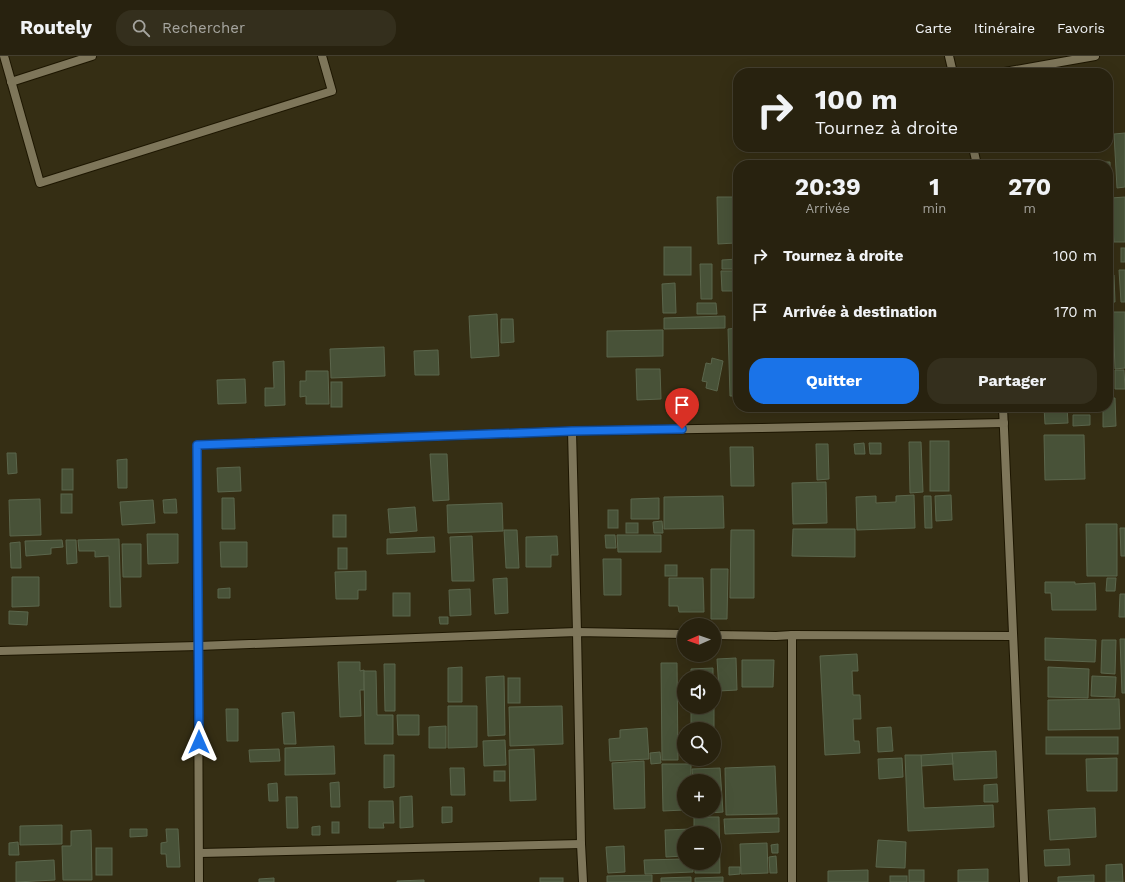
<!DOCTYPE html>
<html lang="fr">
<head>
<meta charset="utf-8">
<style>
	:root { --surface:#28220f; --page:#342f1d; --text:#f1f3f6; --muted:#a5a49e; --line:#443f2f; --accent:#1a73e8 }
	body { margin:0; font-family:"Work Sans",sans-serif; background:var(--page); color:var(--text); height:100vh; display:flex; flex-direction:column; font-size:15px; white-space:nowrap }
	* { box-sizing:border-box; margin:0 }
	p { font-size:13px; color:var(--muted) }
	.icon { flex:none; width:22px; height:22px; fill:none; stroke:currentColor; stroke-width:2; stroke-linecap:round; stroke-linejoin:round }
	.map { position:relative; flex:1; overflow:hidden }
	.details { position:absolute; left:733px; top:104px; width:380px; height:252px; display:flex; flex-direction:column; background:var(--surface); border-radius:16px; box-shadow:0 4px 16px #0002,0 0 0 1px var(--line) }
	.details>* { flex:none }
	.hud { position:absolute; left:733px; top:12px; width:380px; height:84px; border-radius:16px; box-shadow:0 4px 16px #0002,0 0 0 1px var(--line); background:#28220f; color:var(--text); overflow:hidden }
	.needle { width:26px; rotate:268deg }
	.fabs { position:absolute; left:677px; top:562px; display:grid; gap:8px }
	.fabs a { display:grid; place-items:center; width:44px; height:44px; border-radius:50%; background:var(--surface); box-shadow:0 4px 16px #0002,0 0 0 1px var(--line); font-size:20px }
	.pin { position:absolute; display:grid; place-items:center; width:34px; height:34px; color:#fff; margin:-41px -17px; border-radius:50% 50% 50% 0; rotate:-45deg; box-shadow:0 0 4px #0007 }
	.pin .icon { rotate:45deg }
	.me { position:absolute; width:44px; margin:-22px; rotate:0deg; stroke-linejoin:round; filter:drop-shadow(0 0 3px #0008) }
	.turn { display:flex; align-items:center; gap:14px; height:84px; padding:0 16px; font-size:18px }
	.turn .icon { width:52px; height:52px; stroke-width:2.5 }
	.turn b { display:block; font-size:28px; line-height:34px }
	.eta { display:flex; justify-content:space-evenly; align-items:center; height:68px; text-align:center }
	.eta b { font-size:24px; font-weight:700; line-height:28px }
	.cta { display:flex; gap:8px; margin-top:auto; padding:8px 16px }
	.cta a { flex:1; height:46px; border-radius:16px; background:var(--accent); color:#fff; font-size:16px; font-weight:700; line-height:46px; text-align:center }
	.cta a+a { background:var(--page); color:var(--text) }
	ul { padding:0; list-style:none }
	li { display:flex; align-items:center; gap:12px; height:56px; padding:0 16px }
	li div { flex:1 }
	li b { display:block; font-size:15px }
	li em { font-style:normal }
	header { display:flex; align-items:center; gap:24px; box-sizing:border-box; height:56px; padding:0 20px; background:var(--surface); border-bottom:1px solid var(--line) }
	header strong { font-size:19px }
	nav { display:flex; gap:22px; margin-inline-start:auto; font-size:14px }
	.search { width:280px; height:36px; background:var(--page); display:flex; align-items:center; gap:10px; box-sizing:border-box; padding:0 14px; border-radius:16px; color:var(--muted); font-size:15px }
	.map>svg:first-child { display:block }
	.building { fill:#485238; stroke:#5b664c }
	.lines { fill:none; stroke-linecap:round; stroke-linejoin:round }
	.street-casing { stroke:#1d1600; stroke-width:10 }
	.street { stroke:#7e765a; stroke-width:8 }
	.route-casing { stroke:#114b97; stroke-width:10 }
	.route { stroke:#1a73e8; stroke-width:7 }
</style>
</head>
<body>
<header>
<strong>Routely</strong>
<div class="search"><svg class="icon" aria-label="search" viewBox="0 0 24 24"><circle cx="10" cy="10" r="6"/><path d="M15 15l6 6"/></svg>Rechercher</div>
<nav><a>Carte</a><a>Itinéraire</a><a>Favoris</a></nav>
</header>
<div class="map">
<svg width="1125" height="826" viewBox="0 0 1125 826">
	<rect width="100%" height="100%" fill="#352e14"/>
	<!-- building -->
	<g class="building">
		<path d="M1125,77V131L1117,132L1114,78Z"/>
		<path d="M1098,106H1110L1111,142H1108V109H1098Z"/>
		<path d="M717,141H734L735,187L718,188Z"/>
		<path d="M1125,141V186H1114L1111,142Z"/>
		<rect x="664" y="191" width="27" height="28"/>
		<rect x="1121" y="192" width="4" height="14"/>
		<path d="M738,203V213H722V204Z"/>
		<path d="M700,208H712V243H701Z"/>
		<path d="M1119,214H1125V246H1121Z"/>
		<path d="M721,215H738V235H722Z"/>
		<path d="M1108,219H1114L1115,246H1108Z"/>
		<path d="M675,227L676,257H663L662,228Z"/>
		<path d="M697,247H716L717,258H697Z"/>
		<path d="M1108,252H1111L1110,280H1108Z"/>
		<path d="M1113,256H1125V312L1115,313Z"/>
		<path d="M497,258L499,300L471,302L469,260Z"/>
		<path d="M725,260V272L664,273V262Z"/>
		<path d="M501,263H513L514,286L501,287Z"/>
		<path d="M738,272V340H730L728,273Z"/>
		<path d="M663,274V300L607,301V275Z"/>
		<rect x="1108" y="285" width="4" height="26"/>
		<path d="M384,291L385,320L331,322L330,293Z"/>
		<path d="M438,294L439,319H415L414,295Z"/>
		<path d="M712,302L723,305L717,335L706,332L707,326L702,325L706,307L711,308Z"/>
		<path d="M284,305L285,349L265,350V332H274L273,306Z"/>
		<path d="M636,313H660L661,343L637,344Z"/>
		<path d="M1108,314H1112L1113,336H1108Z"/>
		<path d="M1115,314H1124L1125,333H1115Z"/>
		<path d="M306,315H328L329,348H306V340L300,341V325H306Z"/>
		<path d="M245,323L246,347L218,348L217,324Z"/>
		<rect x="331" y="326" width="11" height="25"/>
		<path d="M1108,342H1115L1116,370L1103,371V351H1108Z"/>
		<path d="M1044,351H1067L1068,367L1045,368Z"/>
		<path d="M1073,359H1090V369L1073,370Z"/>
		<path d="M1044,379H1084L1085,423L1045,424Z"/>
		<rect x="930" y="385" width="19" height="50"/>
		<path d="M909,386H921L923,436L910,437Z"/>
		<path d="M864,387L865,398H855L854,388Z"/>
		<path d="M869,387H881V398H870Z"/>
		<path d="M816,388H828L829,423L817,424Z"/>
		<path d="M730,391H753L754,430H731Z"/>
		<path d="M7,397H16L17,417L8,418Z"/>
		<path d="M430,398H447L449,444L433,445Z"/>
		<path d="M127,403V432H118L117,404Z"/>
		<path d="M240,411L241,435L218,436L217,412Z"/>
		<rect x="62" y="413" width="11" height="21"/>
		<path d="M826,426L827,467L793,468L792,427Z"/>
		<rect x="61" y="438" width="11" height="19"/>
		<path d="M914,439L915,472L857,474L856,441L876,440V447L896,446V440Z"/>
		<path d="M951,439L952,464L936,465L935,440Z"/>
		<path d="M723,440L724,472L664,473V441Z"/>
		<path d="M924,440H931L932,472H925Z"/>
		<path d="M222,442H234L235,473H222Z"/>
		<path d="M659,442V463H631V443Z"/>
		<path d="M40,443L41,479L10,480L9,444Z"/>
		<path d="M176,443L177,457H164L163,444Z"/>
		<path d="M153,444L155,467L122,469L120,446Z"/>
		<path d="M502,447L503,475L448,477L447,449Z"/>
		<path d="M415,451L417,475L390,477L388,453Z"/>
		<rect x="608" y="454" width="10" height="18"/>
		<rect x="333" y="459" width="13" height="22"/>
		<path d="M662,465L663,477H654L653,466Z"/>
		<rect x="626" y="467" width="12" height="10"/>
		<path d="M1086,468H1117V520H1087Z"/>
		<path d="M1120,472H1125V500H1121Z"/>
		<path d="M793,473H855V501L792,500Z"/>
		<path d="M504,474H517L519,512H506Z"/>
		<path d="M731,474H754V542H730Z"/>
		<path d="M147,478H178V507L148,508Z"/>
		<path d="M605,479H615L616,492H606Z"/>
		<path d="M617,479H661V496H618Z"/>
		<path d="M472,480L474,525H452L450,481Z"/>
		<path d="M557,480L558,499H551V511H526V481Z"/>
		<path d="M434,481L435,496L387,498V483Z"/>
		<path d="M119,483L121,551H110L109,500L95,501V495H79L78,484Z"/>
		<path d="M62,484L63,491L51,492V498L26,500L25,485Z"/>
		<path d="M66,484H76L77,507L67,508Z"/>
		<path d="M20,486L21,512H11L10,487Z"/>
		<path d="M220,486H247V511H221Z"/>
		<path d="M122,488H141V521H123Z"/>
		<rect x="338" y="492" width="9" height="21"/>
		<path d="M603,503H621V539H604Z"/>
		<rect x="665" y="509" width="12" height="11"/>
		<path d="M711,513H728L727,563H711Z"/>
		<path d="M366,515V534H358V543H336L335,516Z"/>
		<path d="M12,521H39V550L12,551Z"/>
		<path d="M507,522L508,557L495,558L493,523Z"/>
		<path d="M669,522H703L704,556H679L678,550H669Z"/>
		<path d="M1107,522H1116L1115,535H1106Z"/>
		<path d="M1045,526H1075V528L1095,527L1096,554H1052L1051,537H1045Z"/>
		<path d="M230,532V542H218V533Z"/>
		<path d="M470,533L471,559L450,560L449,534Z"/>
		<rect x="393" y="537" width="17" height="23"/>
		<path d="M1120,538H1125V561H1119Z"/>
		<path d="M9,555L28,556L27,569L9,568Z"/>
		<path d="M439,561H448V568H440Z"/>
		<path d="M1045,582L1096,584L1095,606L1045,604Z"/>
		<path d="M1120,583H1125V637H1122Z"/>
		<path d="M1102,584H1116L1115,618L1101,617Z"/>
		<path d="M857,598L858,615H852L853,639H860L861,663H853L854,685H859L860,697L825,699L820,600Z"/>
		<path d="M736,602L737,634L719,635L717,603Z"/>
		<path d="M742,604H774L773,631H742Z"/>
		<path d="M338,606H360V615L364,614V634H360L361,660L340,661Z"/>
		<path d="M661,607H677L678,704H662Z"/>
		<path d="M384,608H395V655H385Z"/>
		<path d="M462,611V646H448V612Z"/>
		<path d="M1048,611L1089,613L1088,642L1048,641Z"/>
		<path d="M713,612V621H691V613Z"/>
		<path d="M364,615H376L377,659H393V688H365Z"/>
		<path d="M504,620L505,679L488,680L486,621Z"/>
		<path d="M1092,620L1116,621L1115,641L1091,640Z"/>
		<rect x="508" y="622" width="12" height="25"/>
		<path d="M1119,643L1120,673L1048,674V644Z"/>
		<path d="M448,650H477V691L448,692Z"/>
		<path d="M562,650L563,688L510,690L509,651Z"/>
		<rect x="691" y="651" width="23" height="22"/>
		<path d="M226,653H238V685H227Z"/>
		<path d="M294,656L296,688H284L282,657Z"/>
		<path d="M397,659H419V679H398Z"/>
		<path d="M446,670V692H429V671Z"/>
		<path d="M891,671L893,695L878,696L877,672Z"/>
		<path d="M647,672L649,703L610,705L609,683L620,682V674Z"/>
		<rect x="1046" y="681" width="72" height="17"/>
		<path d="M505,684L506,709L484,710L483,685Z"/>
		<path d="M334,690L335,718L285,719V692Z"/>
		<path d="M279,693L280,705L250,706L249,694Z"/>
		<path d="M534,693L536,744L510,745L509,694Z"/>
		<path d="M996,695L997,722L954,724L952,697Z"/>
		<path d="M660,696L661,707L651,708L650,697Z"/>
		<path d="M952,697L953,708L921,710V699Z"/>
		<path d="M384,699H394V731L384,732Z"/>
		<path d="M905,699H921L924,752L993,749L994,771L908,775Z"/>
		<path d="M902,702L903,721L879,723L878,703Z"/>
		<path d="M1117,702V735H1087L1086,703Z"/>
		<path d="M644,705L645,752L614,753L612,707Z"/>
		<path d="M662,708H691V725H684V754L663,755Z"/>
		<path d="M775,710L777,758L726,759L725,712Z"/>
		<path d="M450,712H464L465,739H451Z"/>
		<path d="M720,712L723,756L695,758L694,755H714V725H693L692,713Z"/>
		<rect x="494" y="715" width="11" height="10"/>
		<path d="M339,726L340,751H331L330,727Z"/>
		<path d="M277,727L278,745H269L268,728Z"/>
		<path d="M997,728L998,746H984V729Z"/>
		<path d="M412,740L413,771L400,772V741Z"/>
		<path d="M286,741H297L298,772H287Z"/>
		<path d="M369,745H393L394,767H383L384,772H369Z"/>
		<path d="M442,751H452V766L442,767Z"/>
		<path d="M1095,752L1096,781L1050,784L1048,754Z"/>
		<path d="M694,761H719L720,817H695V807H714V777H694Z"/>
		<path d="M779,762V776L725,778L724,763Z"/>
		<rect x="332" y="766" width="7" height="11"/>
		<path d="M62,769V788L20,789V770Z"/>
		<path d="M320,770V779H312V771Z"/>
		<path d="M130,773H147V780L130,781Z"/>
		<path d="M166,773H178L180,811H167L166,798H161V787L167,786Z"/>
		<path d="M691,773V777H684V800L666,801L665,774Z"/>
		<path d="M91,774L92,824H63L62,790H71V775Z"/>
		<path d="M878,784L906,786L905,812L876,811Z"/>
		<path d="M18,786L19,799H9V787Z"/>
		<path d="M767,787L768,817L741,818L740,788Z"/>
		<path d="M778,788V797H772L771,789Z"/>
		<path d="M624,790L625,816L608,817L606,791Z"/>
		<rect x="96" y="792" width="16" height="27"/>
		<path d="M1069,793L1070,809L1045,810L1044,794Z"/>
		<path d="M776,800L777,817H770L769,801Z"/>
		<path d="M684,803V807H693V816L645,818L644,804Z"/>
		<path d="M54,804L55,824L16,826V806Z"/>
		<path d="M1122,808L1123,826H1106V809Z"/>
		<path d="M729,811H740V818L729,819Z"/>
		<path d="M988,813V826H958V814Z"/>
		<path d="M868,814V826H828V815Z"/>
		<rect x="909" y="814" width="15" height="12"/>
		<path d="M652,819V826H607V820Z"/>
		<path d="M1094,819V826H1058V821Z"/>
		<rect x="890" y="820" width="17" height="6"/>
		<path d="M691,821V826H661V822Z"/>
		<path d="M723,821V826H695V822Z"/>
		<path d="M274,822V826H259V823Z"/>
		<rect x="540" y="822" width="23" height="4"/>
		<path d="M424,824V826H397V825Z"/>
	</g>
	<g class="lines">
		<defs>
			<g id="street">
				<path d="M4,0L40,127L332,35L322,0"/>
				<path d="M949,0L953,17"/>
				<path d="M999,17L1095,0"/>
				<path d="M11,26L92,0"/>
				<path d="M973,91L977,109"/>
				<path d="M1003,351L1024,826"/>
				<path d="M572,375L577,576L581,788L583,826"/>
				<path d="M714,579L776,580L792,579L1012,580"/>
				<path d="M0,595L198,590L577,576L684,578"/>
				<path d="M200,797L581,788"/>
				<path d="M199,826L197,389L572,375L760,372L1004,367"/>
				<path d="M792,826V579"/>
			</g>
		</defs>
		<!-- street casing -->
		<use href="#street" class="street-casing"/>
		<!-- street -->
		<use href="#street" class="street"/>
	</g>
	<g class="lines">
		<defs>
			<path id="route" d="M199,686L197,389L572,375L682,373"/>
		</defs>
		<!-- route casing -->
		<use href="#route" class="route-casing"/>
		<!-- route -->
		<use href="#route" class="route"/>
	</g>
</svg>
<div class="fabs">
<a><svg class="needle" viewBox="-14 -14 28 28"><path d="M0-13l5 13h-10z" fill="#e53935"/><path d="M0 13l5-13h-10z" fill="#a5a49e"/></svg></a>
<a><svg class="icon" aria-label="sound" viewBox="0 0 24 24"><path d="M4 9h4l5-4v14l-5-4H4zM17 9q2 3 0 6"/></svg></a>
<a><svg class="icon" aria-label="search" viewBox="0 0 24 24"><circle cx="10" cy="10" r="6"/><path d="M15 15l6 6"/></svg></a>
<a>+</a>
<a>−</a>
</div>
<div class="pin" style="left:682px;top:373px;background:#d93025"><svg class="icon" aria-label="arrive" viewBox="0 0 24 24"><path d="M6 21V4h12l-3 4 3 4H6"/></svg></div>
<svg class="me" style="left:199px;top:686px" viewBox="-20 -20 40 40"><path d="M0-17L14 15 0 8-14 15z" fill="#1a73e8" stroke="#fff" stroke-width="4"/></svg>
<div class="hud">
<div class="turn"><svg class="icon" aria-label="right" viewBox="0 0 24 24"><path d="M7 20v-9h11M14 6l5 5-5 5"/></svg><div><b>100 m</b>Tournez à droite</div></div>
</div>
<section class="details">
<div class="eta">
<div><b>20:39</b><p>Arrivée</p></div>
<div><b>1</b><p>min</p></div>
<div><b>270</b><p>m</p></div>
</div>
<ul>
<li><svg class="icon" aria-label="right" viewBox="0 0 24 24"><path d="M7 20v-9h11M14 6l5 5-5 5"/></svg><div><b>Tournez à droite</b></div><em>100 m</em></li>
<li><svg class="icon" aria-label="arrive" viewBox="0 0 24 24"><path d="M6 21V4h12l-3 4 3 4H6"/></svg><div><b>Arrivée à destination</b></div><em>170 m</em></li>
</ul>
<div class="cta"><a>Quitter</a><a>Partager</a></div>
</section>
</div>
</body>
</html>
